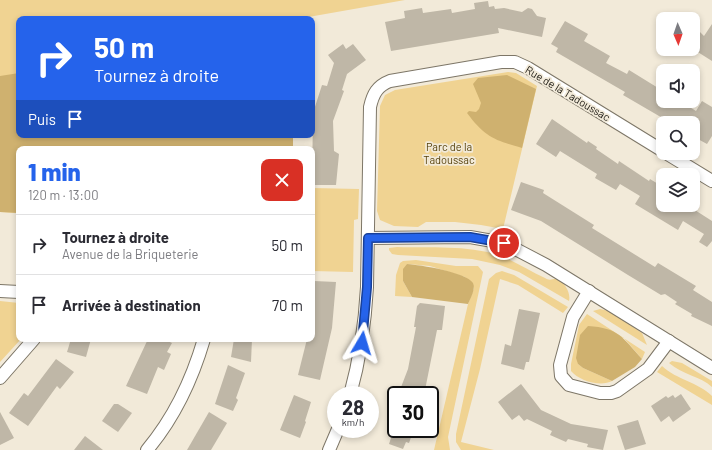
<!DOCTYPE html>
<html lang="fr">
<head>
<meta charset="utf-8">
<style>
	:root { --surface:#fff; --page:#f2f2f3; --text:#2b2b33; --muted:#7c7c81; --line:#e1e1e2; --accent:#2563eb }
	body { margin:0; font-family:Barlow,sans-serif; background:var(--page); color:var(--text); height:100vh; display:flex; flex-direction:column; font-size:15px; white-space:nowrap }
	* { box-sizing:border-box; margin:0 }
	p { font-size:13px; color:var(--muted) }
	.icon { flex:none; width:22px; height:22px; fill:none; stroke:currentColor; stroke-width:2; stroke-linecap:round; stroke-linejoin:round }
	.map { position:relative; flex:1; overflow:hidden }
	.sheet { position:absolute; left:16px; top:146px; width:299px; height:196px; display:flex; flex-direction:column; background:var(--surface); border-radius:8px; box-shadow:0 2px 6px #0003 }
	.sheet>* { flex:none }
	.guide { position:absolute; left:16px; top:16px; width:299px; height:122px; border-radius:8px; box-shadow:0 2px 6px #0003; background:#2563eb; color:#fff; overflow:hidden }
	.needle { width:26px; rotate:178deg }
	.tools { position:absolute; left:656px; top:12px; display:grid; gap:8px }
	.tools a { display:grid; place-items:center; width:44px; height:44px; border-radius:8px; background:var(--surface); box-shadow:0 2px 6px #0003; font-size:20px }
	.speed { position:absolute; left:327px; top:386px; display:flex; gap:8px; font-size:20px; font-weight:700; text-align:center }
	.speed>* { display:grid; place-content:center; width:52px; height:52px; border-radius:50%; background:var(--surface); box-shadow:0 2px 6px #0003; line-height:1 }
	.speed small { font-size:10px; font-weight:400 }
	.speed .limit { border:2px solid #111; border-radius:6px; background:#fff; color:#111 }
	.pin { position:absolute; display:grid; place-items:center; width:34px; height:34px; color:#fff; margin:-17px; border:2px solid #fff; border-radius:50%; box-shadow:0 1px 4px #0007 }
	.me { position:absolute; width:44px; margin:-22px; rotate:7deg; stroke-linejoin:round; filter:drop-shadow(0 0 3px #0008) }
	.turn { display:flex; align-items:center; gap:14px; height:84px; padding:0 12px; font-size:18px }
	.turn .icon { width:52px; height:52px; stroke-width:2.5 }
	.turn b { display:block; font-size:28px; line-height:34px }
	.then { display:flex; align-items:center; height:38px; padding:0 12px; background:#0003; gap:8px; font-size:15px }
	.round { display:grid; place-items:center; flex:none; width:42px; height:42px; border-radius:8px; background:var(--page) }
	.headline { display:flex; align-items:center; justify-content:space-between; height:68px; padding:0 12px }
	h1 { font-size:24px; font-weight:800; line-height:30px; color:var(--accent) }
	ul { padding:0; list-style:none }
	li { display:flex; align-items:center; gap:12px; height:60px; padding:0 12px; border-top:1px solid var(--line) }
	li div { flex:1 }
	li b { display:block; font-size:15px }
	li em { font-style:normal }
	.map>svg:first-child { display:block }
	.green { fill:#f0d392 }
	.forest { fill:#cfb16f }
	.building { fill:#bfb7a7 }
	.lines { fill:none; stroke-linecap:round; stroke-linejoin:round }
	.minor-casing { stroke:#7d7667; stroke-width:14 }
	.minor { stroke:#fff; stroke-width:12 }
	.route-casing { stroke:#184099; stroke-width:10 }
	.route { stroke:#2563eb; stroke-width:7 }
	.labels { text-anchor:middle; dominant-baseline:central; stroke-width:3.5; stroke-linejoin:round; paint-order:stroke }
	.street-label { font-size:11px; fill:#1a1711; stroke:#f2ead9 }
	.park-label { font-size:11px; fill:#543f08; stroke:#f2ead9 }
</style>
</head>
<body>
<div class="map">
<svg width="712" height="450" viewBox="0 0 712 450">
	<rect width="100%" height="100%" fill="#f2ead9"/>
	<!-- green -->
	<g class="green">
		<path d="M0,0H405L297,19H19V135H293V149H19V213L0,212Z"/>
		<path d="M508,72L516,73L537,86L503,229L481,225L455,222H426L418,227L394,226L380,220L377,211L380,106L385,95L395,90Z"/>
		<path d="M312,188L359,189L358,219L354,220L353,272L312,271Z"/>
		<path d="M397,247C430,248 467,245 498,255C515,261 529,271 545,278C549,281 552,279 556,279C565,282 571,293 569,301L519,272L500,265L472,259L398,255L392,254L389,250V248Z"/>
		<path d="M416,260L456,266H478L483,272L448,437L450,450H434L468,304L474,288L465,277L430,266L407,264L403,281L412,297L395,296L396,275L400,263L403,261Z"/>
		<path d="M502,271L514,275L568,307L563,313L518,285L500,279L480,369L461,442L494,450H461L456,442V434L489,279L496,273Z"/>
		<path d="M0,301L19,303V339H21L0,362Z"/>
		<path d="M600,309L609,311L642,333L647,345L593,311Z"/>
		<path d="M587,314L645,352L642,359L623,337L578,364L583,368L612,381C601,387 579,381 571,371V364L579,325Z"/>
		<path d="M672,361L682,363L712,381V387C700,376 683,375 669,363Z"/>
		<path d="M662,366C677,380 698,382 712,396V405L657,372Z"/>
	</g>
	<!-- forest -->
	<g class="forest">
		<path d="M19,73V135H293V149H19V213L0,212V76Z"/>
		<path d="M507,75L536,89L522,148C494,140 485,137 467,113L469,111L476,112L479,109L481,103L473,84L478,78Z"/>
		<path d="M407,264C420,265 466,272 473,283C476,289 470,299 468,304L412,297L403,281V269Z"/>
		<path d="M588,326C619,328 622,337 642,359L635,367L612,381L583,368L578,364L576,358L580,335Z"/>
	</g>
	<!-- building -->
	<g class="building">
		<path d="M488,1L489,7L494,6L495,9L504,8L522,12L528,8L532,9L537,16L546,18L542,37L498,28L499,33L391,51L385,22L405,18L404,11L422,8L423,13L451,9L452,13L475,9L474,3Z"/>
		<path d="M565,21L588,34L584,41L610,56L606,63L627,74L629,70L663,91V101H680L696,111L702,101L712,107V136L707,144L696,138L697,135L693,133V123H671L623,95L625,92L556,52L558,48L551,44Z"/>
		<path d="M712,24V61L693,49V25L704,36Z"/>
		<path d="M343,44L346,49L353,44L366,60L347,74L342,90L344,91L333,121L334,151L339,154L336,185H312L313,113L322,85L327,86L334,63L328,55Z"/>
		<path d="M552,119L587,143L588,141L597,147L596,149L618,164L619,161L649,181L650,179L663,187V205H687L712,221V241L707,247L699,242L704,234L683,221L678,230L635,204L640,196L620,184L616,190L595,178L597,174L560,151L556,157L536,144Z"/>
		<path d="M521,182L544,190L543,193L594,225L592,228L655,267L658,263L696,286L693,290L712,302V326L691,316L692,314L675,304L677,302L665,294L661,295L628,275L541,221L511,210Z"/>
		<path d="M314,281L336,282L332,328L320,380L298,375L307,339L312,340Z"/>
		<path d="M420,303L445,306L442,330H437L424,395H398L408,369L416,327H414L417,306Z"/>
		<path d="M519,309L540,313L529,362H526L524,370L501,364L505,344L511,346Z"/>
		<path d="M71,339H91L86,357L67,352Z"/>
		<path d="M148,339H163L172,343L167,352L171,354L164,370L158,367L147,394L126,386Z"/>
		<path d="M234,339H252L251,362L231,357Z"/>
		<path d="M56,359L74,372L60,389L57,386L28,426L9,413L24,393L28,396Z"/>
		<path d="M228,365L245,373L236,398L238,400L233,411L215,404Z"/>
		<path d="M521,384L541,410L571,424L608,430L603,450L587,447L588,444L568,439L566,442L550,435L552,431L527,419L524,421L519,415L512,420L498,402Z"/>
		<path d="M681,394L691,409L673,422L669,416L661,422L651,406L666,396L668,398L673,395L675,398Z"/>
		<path d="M294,395L311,402L305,421L306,422L300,438L280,430Z"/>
		<path d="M114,404H118L132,413L118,432L102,421Z"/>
		<path d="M0,412L14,438L0,445Z"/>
		<path d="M209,412L227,423L211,450H187Z"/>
		<path d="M638,420L646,444L625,450L617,426Z"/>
		<path d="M394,429H414L409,443L406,442L403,449L389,444Z"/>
		<path d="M85,436L103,450H74Z"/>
	</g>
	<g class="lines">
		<defs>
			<g id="minor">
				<path d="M666,153L712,181"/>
				<path d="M368,238L470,237L504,243L546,265L712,368"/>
				<path d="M0,291L19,292"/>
				<path d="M589,291L573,317L560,365L561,376L569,385L600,393H611L617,391L648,369L669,341"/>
				<path d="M0,378L34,339"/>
				<path d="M350,395C360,359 365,324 367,287L370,107C373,94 377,86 390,81L501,62H515L528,68L663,151"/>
				<path d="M147,450C174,418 192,380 204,339"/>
				<path d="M329,450L338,429"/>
			</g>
		</defs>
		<!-- minor casing -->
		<use href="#minor" class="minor-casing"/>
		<!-- minor -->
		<use href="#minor" class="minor"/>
	</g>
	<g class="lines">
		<defs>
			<path id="route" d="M362,343L367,287L368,238L470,237L504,243"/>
		</defs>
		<!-- route casing -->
		<use href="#route" class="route-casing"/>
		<!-- route -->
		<use href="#route" class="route"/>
	</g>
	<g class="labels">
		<!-- street labels -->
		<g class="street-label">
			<text transform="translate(568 93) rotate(31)">Rue de la Tadoussac</text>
		</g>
		<!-- park labels -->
		<g class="park-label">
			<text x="449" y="146">Parc de la<tspan x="449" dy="13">Tadoussac</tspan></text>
		</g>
	</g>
</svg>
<div class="tools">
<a><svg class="needle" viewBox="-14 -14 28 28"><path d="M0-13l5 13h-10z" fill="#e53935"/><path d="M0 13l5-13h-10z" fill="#7c7c81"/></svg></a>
<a><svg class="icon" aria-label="sound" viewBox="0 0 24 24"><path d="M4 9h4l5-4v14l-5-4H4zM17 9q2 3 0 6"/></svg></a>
<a><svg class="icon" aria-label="search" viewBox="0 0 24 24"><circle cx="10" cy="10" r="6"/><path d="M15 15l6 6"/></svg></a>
<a><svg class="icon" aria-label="layers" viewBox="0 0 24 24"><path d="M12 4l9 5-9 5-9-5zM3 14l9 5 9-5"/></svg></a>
</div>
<div class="speed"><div>28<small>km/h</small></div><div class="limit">30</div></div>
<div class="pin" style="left:504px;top:243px;background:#d93025"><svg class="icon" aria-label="arrive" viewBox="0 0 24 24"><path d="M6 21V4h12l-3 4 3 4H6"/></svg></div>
<svg class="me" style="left:362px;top:343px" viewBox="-20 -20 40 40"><path d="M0-17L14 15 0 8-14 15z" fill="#2563eb" stroke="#fff" stroke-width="4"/></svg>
<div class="guide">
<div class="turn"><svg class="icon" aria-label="right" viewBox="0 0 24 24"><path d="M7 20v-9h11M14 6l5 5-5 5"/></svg><div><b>50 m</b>Tournez à droite</div></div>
<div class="then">Puis<svg class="icon" aria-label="arrive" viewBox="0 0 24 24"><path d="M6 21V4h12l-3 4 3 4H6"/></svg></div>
</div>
<section class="sheet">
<div class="headline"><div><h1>1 min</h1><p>120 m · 13:00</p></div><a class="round" style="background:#d93025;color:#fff"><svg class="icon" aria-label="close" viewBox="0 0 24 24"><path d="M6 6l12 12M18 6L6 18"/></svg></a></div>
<ul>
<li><svg class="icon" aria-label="right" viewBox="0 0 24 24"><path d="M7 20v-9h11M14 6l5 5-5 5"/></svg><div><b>Tournez à droite</b><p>Avenue de la Briqueterie</p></div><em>50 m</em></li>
<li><svg class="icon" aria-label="arrive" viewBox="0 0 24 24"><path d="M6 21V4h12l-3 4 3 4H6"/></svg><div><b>Arrivée à destination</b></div><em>70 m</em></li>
</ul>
</section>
</div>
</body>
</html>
